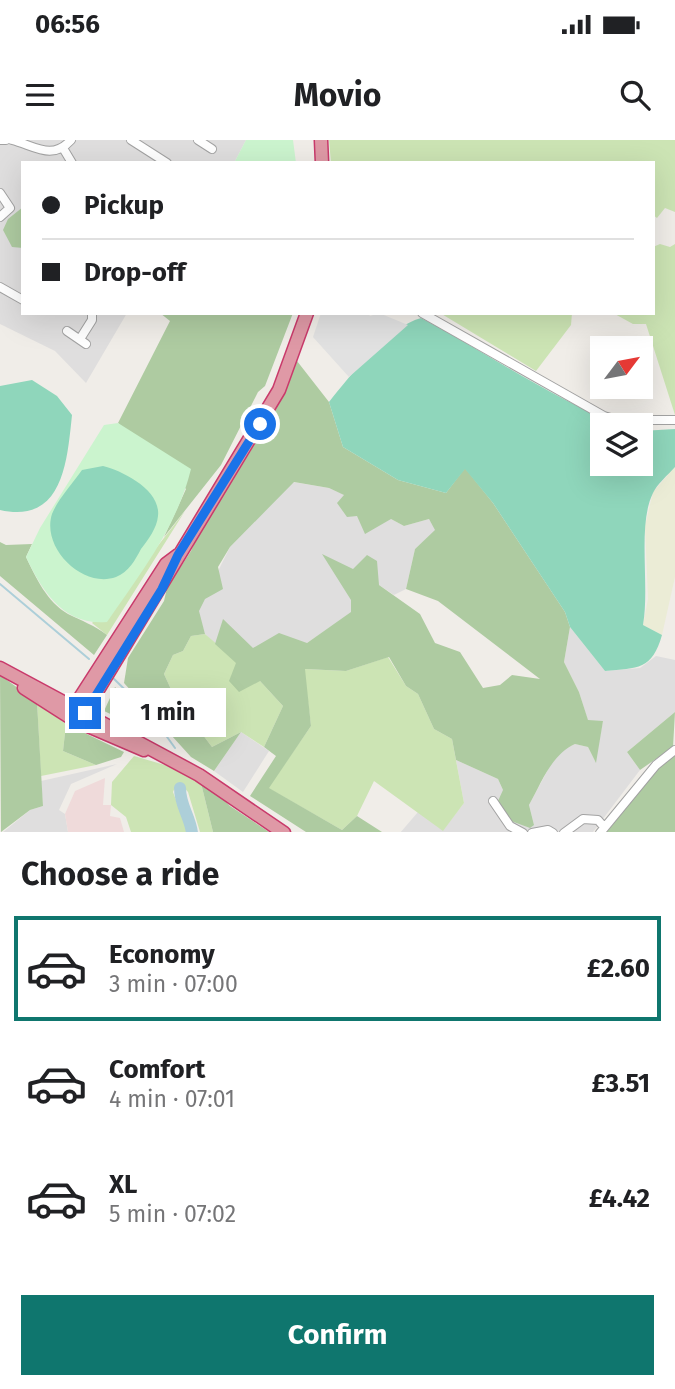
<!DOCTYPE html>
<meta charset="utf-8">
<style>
body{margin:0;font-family:"Fira Sans",sans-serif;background:#f6f6f6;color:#202124;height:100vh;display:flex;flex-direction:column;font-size:26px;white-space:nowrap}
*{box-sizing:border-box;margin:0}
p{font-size:23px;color:#757577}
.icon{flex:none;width:38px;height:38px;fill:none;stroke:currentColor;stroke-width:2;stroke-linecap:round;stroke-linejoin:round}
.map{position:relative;height:692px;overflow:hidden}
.sheet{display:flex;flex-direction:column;background:#fff;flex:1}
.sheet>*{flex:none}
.top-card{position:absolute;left:21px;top:21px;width:634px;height:154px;border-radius:0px;box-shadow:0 7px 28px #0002;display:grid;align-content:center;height:154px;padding:0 21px;background:#fff}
.needle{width:46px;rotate:58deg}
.buttons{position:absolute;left:590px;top:196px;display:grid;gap:14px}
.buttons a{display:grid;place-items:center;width:63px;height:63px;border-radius:0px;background:#fff;box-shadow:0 7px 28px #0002;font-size:35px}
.end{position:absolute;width:32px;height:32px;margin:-16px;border:9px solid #1a73e8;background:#fff;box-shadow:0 0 0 4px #fff}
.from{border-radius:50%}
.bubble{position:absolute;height:49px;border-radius:0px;background:#fff;box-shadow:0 7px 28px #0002;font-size:23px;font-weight:700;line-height:49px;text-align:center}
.top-card b{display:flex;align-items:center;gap:24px;height:66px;font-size:26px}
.top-card b+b{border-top:2px solid #e0e0e0}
.top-card i{width:18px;height:18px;background:#202124}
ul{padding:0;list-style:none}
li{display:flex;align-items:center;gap:21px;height:105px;margin:0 14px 10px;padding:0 7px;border:4px solid transparent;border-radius:0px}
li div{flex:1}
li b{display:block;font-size:26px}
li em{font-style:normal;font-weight:700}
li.selected{border-color:#0f766e}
li>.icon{width:63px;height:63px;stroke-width:1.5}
h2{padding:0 21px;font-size:32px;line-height:84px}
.button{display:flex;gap:14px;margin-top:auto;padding:14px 21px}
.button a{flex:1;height:80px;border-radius:0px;background:#0f766e;color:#fff;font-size:28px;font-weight:700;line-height:80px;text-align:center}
.status{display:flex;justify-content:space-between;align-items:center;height:49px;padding:0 35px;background:#fff;direction:ltr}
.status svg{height:19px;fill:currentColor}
header{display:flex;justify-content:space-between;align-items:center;height:91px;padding:0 21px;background:#fff;font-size:32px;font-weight:700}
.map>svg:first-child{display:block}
.residential{fill:#dfdede}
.commercial{fill:#efdada}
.farmland{fill:#ebecd6}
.grass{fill:#cce4b4}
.forest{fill:#aecba1}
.park{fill:#cbf4ce}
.pitch{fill:#8fd6bb}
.parking{fill:#e1e1e1}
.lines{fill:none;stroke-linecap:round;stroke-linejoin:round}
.stream{stroke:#adcfd9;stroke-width:2}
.river{stroke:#adcfd9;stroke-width:12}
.minor-casing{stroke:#a2a2a2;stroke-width:10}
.highway-casing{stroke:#c93a6b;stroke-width:15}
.minor{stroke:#fff;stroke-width:8}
.highway{stroke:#df99a6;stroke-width:12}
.route{stroke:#1a73e8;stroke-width:9}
</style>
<div class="status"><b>06:56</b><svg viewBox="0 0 49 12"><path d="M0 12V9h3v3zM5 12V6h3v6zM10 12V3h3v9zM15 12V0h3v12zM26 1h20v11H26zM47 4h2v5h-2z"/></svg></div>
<header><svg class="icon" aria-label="menu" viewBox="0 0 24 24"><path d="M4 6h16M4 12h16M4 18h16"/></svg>Movio<svg class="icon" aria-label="search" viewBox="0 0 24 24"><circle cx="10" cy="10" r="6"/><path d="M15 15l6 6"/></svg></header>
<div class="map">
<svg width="675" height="693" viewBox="0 0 675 693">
<rect width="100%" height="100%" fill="#f0ede8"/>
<path class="residential" d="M0 0H246L234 23H23V173H127L86 243 55 211 0 184Z
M293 342 329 348 345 355 356 376 391 379 404 386 429 379 436 390 415 409 406 449 394 455 379 445 352 472 307 503 236 523 205 494 198 471 230 407Z
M570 487 605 531 640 528 656 516 675 520V572L627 612 640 630 593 692 400 693 418 672 443 690 464 663 456 620 498 639 503 650 534 685 529 665 551 624 563 610 575 604 588 607 595 621 603 581H588L579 552 564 522Z
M241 592 269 611 243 652 214 631Z
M117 624 71 644 59 670 65 674 68 692 2 693 30 670 43 666 41 641Z"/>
<path class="commercial" d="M105 638 103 665H111L110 676 120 678 124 692H68L65 674 75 651Z"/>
<path class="farmland" d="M675 327V437L662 495 643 485 648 459 645 386 653 352Z"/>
<path class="grass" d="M329 0H675V72L665 68 657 78 653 75V23H331Z
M660 104 670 107 675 104V275L646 184H633L613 173H653V107Z
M440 173H572L571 185 536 231Z
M185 371 107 495 92 483 125 448Z
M205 494 260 541 283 566 264 607 241 592 212 607 175 558 164 534 173 515 183 511 191 496Z
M388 517 406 546 418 554 434 589 452 599 464 663 443 691 374 641 357 676 342 690 268 648 311 586 304 529 346 531Z
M37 562 66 584 63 611 96 625 41 636Z
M134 616 199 635 213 692H200L188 652 181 644 176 645 173 652 188 692H131L126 677 111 665 112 642Z"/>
<path class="forest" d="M23 67V108L12 107 3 90 8 79Z
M160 173H293L265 246 258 252 221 325 164 397 186 349 118 283 170 181Z
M297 221 329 262 343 307 398 340 446 353 465 328 493 363 565 472 570 487 564 522 579 552 588 580 603 581 596 623 588 607 575 604C551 615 542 642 529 665L534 685 530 688 511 681 498 661 503 650 498 639 456 620 452 599 434 589 418 554 406 546 389 517 346 531 305 529 311 586 269 648 342 690 357 676 382 692H306L250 656 276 616 264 607 283 566 260 541 239 552 229 541 236 523 215 504 223 479 253 508 279 493 307 503 351 472V460L322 414 353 429 367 415 377 421 379 445 420 474 435 503 460 512 483 548 500 545 512 535 540 539 438 461 406 449 415 409 435 390 429 379 404 386 391 379 365 394 357 376 347 377 337 363 344 355 329 348 294 342 230 407 218 427 223 449 205 459 199 471 205 494 191 496 183 511 173 515 164 534 175 558 212 607 241 592 214 631 191 617 124 543 128 518 164 461 167 448 191 411 202 386 250 312Z
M0 402 6 405 32 404 26 417C36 438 47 462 68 474 82 481 94 485 107 495L94 515 0 436Z
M0 535 37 562 43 666 30 670 1 692Z
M115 547 142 571 138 587 104 571Z
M675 572 673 607 640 630 627 612Z
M66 584 124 612 121 617 96 625 63 611Z
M675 610V692L600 693Z
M199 635 230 666 269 692H213Z"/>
<path class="park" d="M246 0H293L296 23H234Z
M118 283 191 329C177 387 140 434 107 482 64 486 42 451 26 417L40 388 104 285Z"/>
<path class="pitch" d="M421 178C488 213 550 258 621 285H602V324H640L641 291 675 289V327C668 335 657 344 653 353 637 385 650 445 643 485L662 495C652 530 638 528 605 531L570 487 565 472 493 363 465 329 446 353 398 340 343 307 329 262C349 237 389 186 421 178Z
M32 240 57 256 72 275C67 322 63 384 0 370V246Z
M103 326C123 331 161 350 158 376 157 388 148 400 141 409 135 420 129 432 116 437 83 449 41 408 52 374 58 359 73 343 82 330Z"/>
<path class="parking" d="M321 173H368L370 176 379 173 408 185 349 237 313 197Z"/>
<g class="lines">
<path class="stream" d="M0 444 89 519
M111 536 152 576 175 608"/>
<path class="river" d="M180 648C180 666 190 676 192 693"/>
<g class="minor-casing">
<path id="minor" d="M0 0H6
M12 0C35 6 52 21 71 0
M131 0 167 23
M198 0 212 9
M63 8 72 23
M0 53 10 68 0 77
M0 147 23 160
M422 173 604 276 617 280H675
M67 191 86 204
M80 199 92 180V173
M493 661 510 686 523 693
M532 693 548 690 553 693
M564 693 583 679 598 680 604 687
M600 693 656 625 675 610"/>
</g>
<g class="highway-casing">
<path id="highway" d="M321 0 322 23
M0 528 199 635 284 693
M24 548 74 580 144 610
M74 573V567L166 424 178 415
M74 580 84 573 279 250 307 173"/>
</g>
<use href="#minor" class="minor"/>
<use href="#highway" class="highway"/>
</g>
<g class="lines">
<path class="route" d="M85 573 162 449 178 415 260 284"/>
</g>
</svg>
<div class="buttons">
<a><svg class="needle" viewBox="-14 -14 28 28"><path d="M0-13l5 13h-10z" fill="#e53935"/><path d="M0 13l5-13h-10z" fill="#757577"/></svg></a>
<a><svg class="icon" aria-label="layers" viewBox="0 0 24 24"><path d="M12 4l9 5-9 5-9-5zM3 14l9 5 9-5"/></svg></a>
</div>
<i class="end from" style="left:260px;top:284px"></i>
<i class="end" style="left:85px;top:573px"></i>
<div class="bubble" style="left:110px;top:548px;width:116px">1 min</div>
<div class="top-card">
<b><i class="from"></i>Pickup</b>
<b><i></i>Drop-off</b>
</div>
</div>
<section class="sheet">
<h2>Choose a ride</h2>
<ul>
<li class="selected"><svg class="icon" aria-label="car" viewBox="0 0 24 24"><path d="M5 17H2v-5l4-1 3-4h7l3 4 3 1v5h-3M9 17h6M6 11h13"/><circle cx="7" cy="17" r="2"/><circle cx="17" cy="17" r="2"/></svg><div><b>Economy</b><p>3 min · 07:00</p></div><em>£2.60</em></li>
<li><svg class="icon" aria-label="car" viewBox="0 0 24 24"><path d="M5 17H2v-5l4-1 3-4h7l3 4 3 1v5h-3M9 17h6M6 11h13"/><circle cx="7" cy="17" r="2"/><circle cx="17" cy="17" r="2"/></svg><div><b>Comfort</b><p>4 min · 07:01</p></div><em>£3.51</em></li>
<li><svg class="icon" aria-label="car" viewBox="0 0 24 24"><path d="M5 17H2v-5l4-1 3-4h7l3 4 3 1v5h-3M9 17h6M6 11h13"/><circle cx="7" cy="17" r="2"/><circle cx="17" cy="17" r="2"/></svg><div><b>XL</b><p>5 min · 07:02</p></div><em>£4.42</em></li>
</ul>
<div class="button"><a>Confirm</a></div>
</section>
